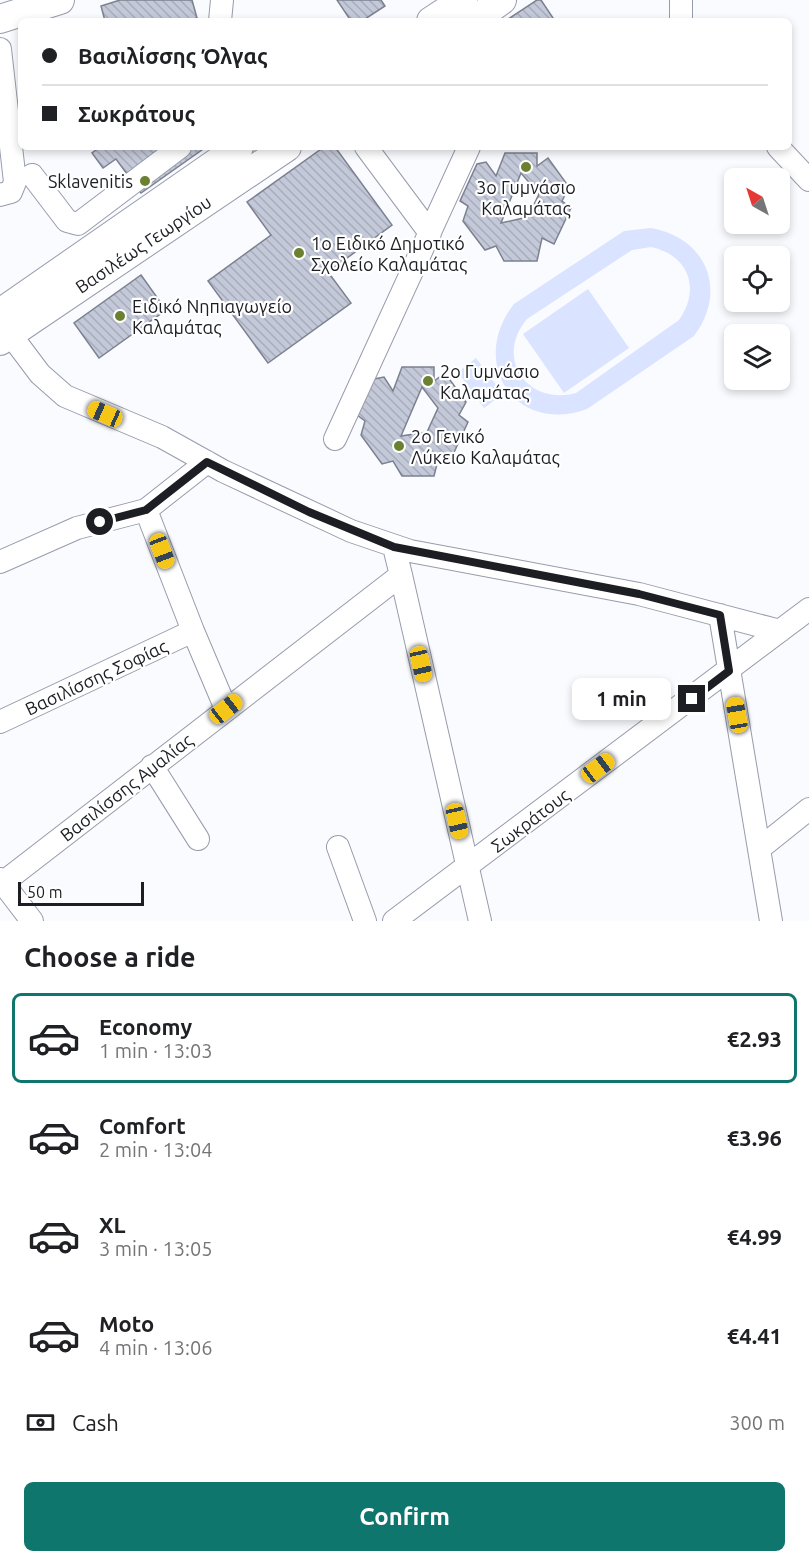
<!DOCTYPE html>
<meta charset="utf-8">
<style>
body{margin:0;font-family:Ubuntu,sans-serif;background:#f6f6f6;color:#202124;height:100vh;display:flex;flex-direction:column;font-size:22px;white-space:nowrap}
*{box-sizing:border-box;margin:0}
p{font-size:20px;color:#757577}
.icon{flex:none;width:33px;height:33px;fill:none;stroke:currentColor;stroke-width:2;stroke-linecap:round;stroke-linejoin:round}
.map{position:relative;height:921px;overflow:hidden}
.drawer{display:flex;flex-direction:column;background:#fff;flex:1}
.drawer>*{flex:none}
.guide{position:absolute;left:18px;top:18px;width:774px;height:132px;border-radius:9px;box-shadow:0 3px 9px #0003;display:grid;align-content:center;height:132px;padding:0 24px;background:#fff}
.needle{width:39px;rotate:321deg}
.buttons{position:absolute;left:724px;top:168px;display:grid;gap:12px}
.buttons a{display:grid;place-items:center;width:66px;height:66px;border-radius:9px;background:#fff;box-shadow:0 3px 9px #0003;font-size:30px}
.scale{position:absolute;left:18px;bottom:15px;width:126px;box-sizing:border-box;padding-left:6px;border:3px solid #1c1e24;border-top:0;font-size:16px;line-height:21px;white-space:nowrap;color:#1c1e24;-webkit-text-stroke:4px #fff;paint-order:stroke}
.end{position:absolute;width:27px;height:27px;margin:-14px;border:8px solid #1c1e24;background:#fff;box-shadow:0 0 0 3px #fff}
.from{border-radius:50%}
.bubble{position:absolute;height:42px;border-radius:9px;background:#fff;box-shadow:0 3px 9px #0003;font-size:20px;font-weight:700;line-height:42px;text-align:center}
.car{position:absolute;width:18px;height:36px;margin:-18px -9px;border-radius:8px;box-shadow:0 0 4px 2px #0007;background:linear-gradient(#f5c518 24%,#345 0 40%,#f5c518 0 76%,#345 0 86%,#f5c518 0)}
.guide b{display:flex;align-items:center;gap:21px;height:57px;font-size:22px}
.guide b+b{border-top:2px solid #e0e0e0}
.guide i{width:15px;height:15px;background:#202124}
ul{padding:0;list-style:none}
li{display:flex;align-items:center;gap:18px;height:90px;margin:0 12px 9px;padding:0 12px;border:3px solid transparent;border-radius:9px}
li div{flex:1}
li b{display:block;font-size:22px}
li em{font-style:normal;font-weight:700}
li.selected{border-color:#0f766e}
li>.icon{width:54px;height:54px;stroke-width:1.5}
h2{padding:0 24px;font-size:27px;line-height:72px}
.pay{display:flex;align-items:center;gap:15px;height:66px;padding:0 24px;font-size:22px}
.pay p{margin-inline-start:auto}
.button{display:flex;gap:12px;margin-top:auto;padding:12px 24px}
.button a{flex:1;height:69px;border-radius:9px;background:#0f766e;color:#fff;font-size:24px;font-weight:700;line-height:69px;text-align:center}
.map>svg:first-child{display:block}
.grass{fill:#dae3ff;fill-rule:evenodd}
.building{fill:url(#building-back-hatch);stroke:#7c8190;stroke-width:1.5;fill-rule:evenodd}
.lines{fill:none;stroke-linecap:round;stroke-linejoin:round}
.minor-casing{stroke:#979cac;stroke-width:24}
.major-casing{stroke:#979cac;stroke-width:30}
.minor{stroke:#fff;stroke-width:22}
.major{stroke:#fff;stroke-width:28}
.route{stroke:#1c1e24;stroke-width:8}
.poi-dot{fill:#6b8031;stroke:#fff;stroke-width:2}
.labels{text-anchor:middle;dominant-baseline:central;stroke-width:4.5;stroke-linejoin:round;paint-order:stroke}
.poi-label{font-size:18px;fill:#1c1e24;stroke:#fff;text-anchor:start}
.street-label{font-size:18px;fill:#1c1e24;stroke:#fff}
</style>
<div class="map">
<svg width="809" height="921" viewBox="0 0 809 921">
<defs>
<pattern id="building-back-hatch" width="6" height="6" patternUnits="userSpaceOnUse" patternTransform="scale(1.5)"><rect width="6" height="6" fill="#c4c9d9"/><path d="M-1 5l2 2M0 0l6 6M5-1l2 2" fill="none" stroke="#a8acba"/></pattern>
</defs>
<rect width="100%" height="100%" fill="#fafbff"/>
<path class="grass" d="M651 228C707 238 728 291 694 336L587 409C515 435 468 363 514 304L624 231ZM651 247C689 255 701 289 679 320L576 393C527 406 494 358 527 319L632 250Z
M588 289 629 348 564 393 523 334Z
M476 358 503 394 484 408 458 372Z"/>
<path class="building" d="M120 0H192L197 18 186 21H105L101 6Z
M337 0H381L385 6 362 21H351Z
M537 0H541L555 21H505Z
M100 147H206L141 193 116 159 103 168 92 153Z
M324 147H335L392 225 328 272 351 303 268 363 208 281 271 235 247 202Z
M505 153H537V166L548 158 569 187 562 201 571 208 554 244 542 238 537 261H504L496 246 485 250 463 221 468 206 460 201 477 164 486 162 496 176ZM521 173 539 194 528 217 501 223Z
M141 275 166 310 99 358 74 323Z
M402 367H434V381L445 373 466 402 459 415 468 422 451 459 440 452 434 476H402L393 461 382 464 361 435 365 421 357 415 374 379 384 377 393 391ZM422 387 438 408 427 432 401 436Z"/>
<g class="lines">
<g class="minor-casing">
<path id="minor" d="M220 21 222 0
M681 21V0
M0 49 15 182 11 192 0 195
M366 147 430 233
M778 147 809 180
M32 175 67 221 78 224 180 147
M1 322 40 374 65 396 162 437 223 471 351 531 410 551 639 594 780 631
M335 439 469 147
M146 510 193 631 226 709
M0 562 77 528 146 510 207 462
M401 575 480 921
M720 615 771 921
M0 722 193 631
M152 766 198 839
M338 847 365 921
M759 849 809 809
M0 879 32 921
M0 885 401 575 394 547
M394 921 809 609"/>
</g>
<g class="major-casing">
<path id="major" d="M0 19 60 0
M431 21 463 0
M473 21 502 0
M0 313 239 147
M0 341 287 147"/>
</g>
<use href="#minor" class="minor"/>
<use href="#major" class="major"/>
</g>
<g class="lines">
<path class="route" d="M100 522 146 510 207 462 309 512 394 547 639 594 720 615 729 671 692 699"/>
</g>
<g class="poi-dot">
<circle cx="526" cy="167" r="6"/>
<circle cx="145" cy="181" r="6"/>
<circle cx="299" cy="253" r="6"/>
<circle cx="120" cy="316" r="6"/>
<circle cx="428" cy="381" r="6"/>
<circle cx="399" cy="446" r="6"/>
</g>
<g class="labels">
<g class="poi-label">
<text x="133" y="181" text-anchor="end">Sklavenitis</text>
<text x="526" y="187" text-anchor="middle">3ο Γυμνάσιο<tspan x="526" dy="21">Καλαμάτας</tspan></text>
<text x="311" y="243">1ο Ειδικό Δημοτικό<tspan x="311" dy="21">Σχολείο Καλαμάτας</tspan></text>
<text x="132" y="306">Ειδικό Νηπιαγωγείο<tspan x="132" dy="21">Καλαμάτας</tspan></text>
<text x="440" y="371">2ο Γυμνάσιο<tspan x="440" dy="21">Καλαμάτας</tspan></text>
<text x="411" y="436">2ο Γενικό<tspan x="411" dy="21">Λύκειο Καλαμάτας</tspan></text>
</g>
<g class="street-label">
<text transform="translate(143 244) rotate(-34)">Βασιλέως Γεωργίου</text>
<text transform="translate(96 677) rotate(-25)">Βασιλίσσης Σοφίας</text>
<text transform="translate(126 787) rotate(-38)">Βασιλίσσης Αμαλίας</text>
<text transform="translate(530 820) rotate(-37)">Σωκράτους</text>
</g>
</g>
</svg>
<div class="buttons">
<a><svg class="needle" viewBox="-14 -14 28 28"><path d="M0-13l5 13h-10z" fill="#e53935"/><path d="M0 13l5-13h-10z" fill="#757577"/></svg></a>
<a><svg class="icon" aria-label="locate" viewBox="0 0 24 24"><circle cx="12" cy="12" r="6"/><path d="M12 2v4M12 18v4M2 12h4M18 12h4"/></svg></a>
<a><svg class="icon" aria-label="layers" viewBox="0 0 24 24"><path d="M12 4l9 5-9 5-9-5zM3 14l9 5 9-5"/></svg></a>
</div>
<div class="scale">50 m</div>
<i class="end from" style="left:100px;top:522px"></i>
<i class="end" style="left:692px;top:699px"></i>
<div class="bubble" style="left:572px;top:678px;width:99px">1 min</div>
<i class="car" style="left:105px;top:414px;rotate:294deg"></i>
<i class="car" style="left:162px;top:551px;rotate:159deg"></i>
<i class="car" style="left:421px;top:664px;rotate:167deg"></i>
<i class="car" style="left:226px;top:709px;rotate:52deg"></i>
<i class="car" style="left:737px;top:715px;rotate:350deg"></i>
<i class="car" style="left:598px;top:768px;rotate:53deg"></i>
<i class="car" style="left:457px;top:821px;rotate:167deg"></i>
<div class="guide">
<b><i class="from"></i>Βασιλίσσης Όλγας</b>
<b><i></i>Σωκράτους</b>
</div>
</div>
<section class="drawer">
<h2>Choose a ride</h2>
<ul>
<li class="selected"><svg class="icon" aria-label="car" viewBox="0 0 24 24"><path d="M5 17H2v-5l4-1 3-4h7l3 4 3 1v5h-3M9 17h6M6 11h13"/><circle cx="7" cy="17" r="2"/><circle cx="17" cy="17" r="2"/></svg><div><b>Economy</b><p>1 min · 13:03</p></div><em>€2.93</em></li>
<li><svg class="icon" aria-label="car" viewBox="0 0 24 24"><path d="M5 17H2v-5l4-1 3-4h7l3 4 3 1v5h-3M9 17h6M6 11h13"/><circle cx="7" cy="17" r="2"/><circle cx="17" cy="17" r="2"/></svg><div><b>Comfort</b><p>2 min · 13:04</p></div><em>€3.96</em></li>
<li><svg class="icon" aria-label="car" viewBox="0 0 24 24"><path d="M5 17H2v-5l4-1 3-4h7l3 4 3 1v5h-3M9 17h6M6 11h13"/><circle cx="7" cy="17" r="2"/><circle cx="17" cy="17" r="2"/></svg><div><b>XL</b><p>3 min · 13:05</p></div><em>€4.99</em></li>
<li><svg class="icon" aria-label="car" viewBox="0 0 24 24"><path d="M5 17H2v-5l4-1 3-4h7l3 4 3 1v5h-3M9 17h6M6 11h13"/><circle cx="7" cy="17" r="2"/><circle cx="17" cy="17" r="2"/></svg><div><b>Moto</b><p>4 min · 13:06</p></div><em>€4.41</em></li>
</ul>
<div class="pay"><svg class="icon" aria-label="cash" viewBox="0 0 24 24"><path d="M3 7h18v10H3z"/><circle cx="12" cy="12" r="2"/></svg>Cash<p>300 m</p></div>
<div class="button"><a>Confirm</a></div>
</section>
